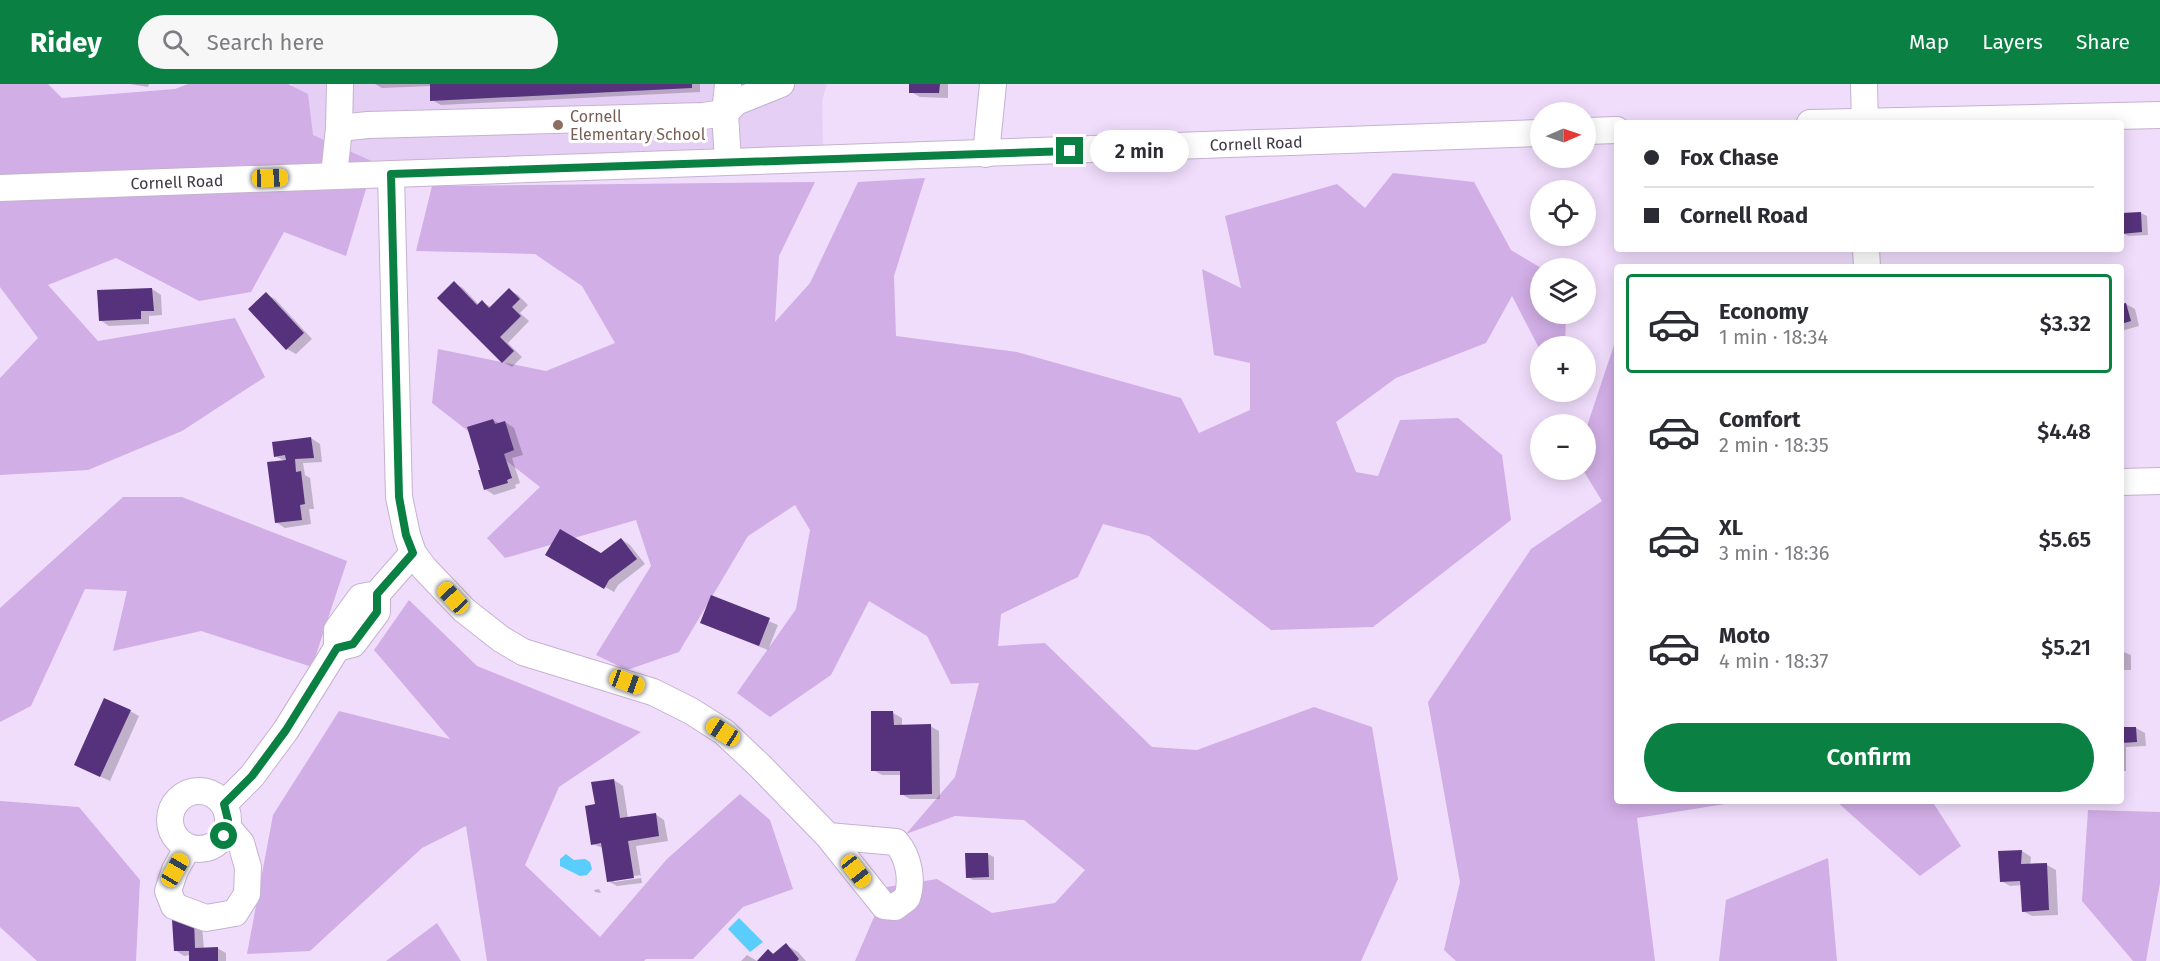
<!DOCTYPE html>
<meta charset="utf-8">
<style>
body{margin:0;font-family:"Fira Sans",sans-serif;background:#f7f7f7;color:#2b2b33;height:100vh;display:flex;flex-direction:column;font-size:22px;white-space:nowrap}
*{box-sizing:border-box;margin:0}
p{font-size:20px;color:#7c7c81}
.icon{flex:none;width:33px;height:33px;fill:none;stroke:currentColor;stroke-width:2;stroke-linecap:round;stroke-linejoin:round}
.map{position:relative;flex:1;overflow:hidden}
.panel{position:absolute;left:1614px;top:180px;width:510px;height:540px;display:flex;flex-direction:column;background:#fff;border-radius:6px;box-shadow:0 3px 15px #0003}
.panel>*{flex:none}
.top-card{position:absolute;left:1614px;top:36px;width:510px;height:132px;border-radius:6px;box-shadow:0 3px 15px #0003;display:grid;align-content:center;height:132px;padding:0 30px;background:#fff}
.needle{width:39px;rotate:88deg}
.fabs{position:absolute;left:1530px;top:18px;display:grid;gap:12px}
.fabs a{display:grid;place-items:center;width:66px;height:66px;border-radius:50%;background:#fff;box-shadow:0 3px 15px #0003;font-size:30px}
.end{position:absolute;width:27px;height:27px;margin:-14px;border:8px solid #0b8043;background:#fff;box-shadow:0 0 0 3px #fff}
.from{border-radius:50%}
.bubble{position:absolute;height:42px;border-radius:21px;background:#fff;box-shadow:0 3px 15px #0003;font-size:20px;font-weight:600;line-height:42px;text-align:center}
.car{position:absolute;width:18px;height:36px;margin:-18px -9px;border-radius:8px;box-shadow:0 0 4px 2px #0007;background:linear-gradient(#f5c518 24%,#345 0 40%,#f5c518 0 76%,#345 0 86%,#f5c518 0)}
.top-card b{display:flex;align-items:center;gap:21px;height:57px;font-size:22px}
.top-card b+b{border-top:2px solid #e1e1e2}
.top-card i{width:15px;height:15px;background:#2b2b33}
ul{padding:10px 0 0;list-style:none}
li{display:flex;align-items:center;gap:18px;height:99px;margin:0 12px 9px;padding:0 18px;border:3px solid transparent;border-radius:6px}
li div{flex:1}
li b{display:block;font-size:22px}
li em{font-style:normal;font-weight:600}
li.on{border-color:#0b8043}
li>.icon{width:54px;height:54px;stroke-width:1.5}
.action{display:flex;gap:12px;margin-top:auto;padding:12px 30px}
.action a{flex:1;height:69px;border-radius:36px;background:#0b8043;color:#fff;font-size:24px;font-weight:600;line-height:69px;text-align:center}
header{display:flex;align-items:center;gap:36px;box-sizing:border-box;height:84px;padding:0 30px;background:#0b8043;color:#fff}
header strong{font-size:28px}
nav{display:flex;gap:33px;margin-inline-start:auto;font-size:21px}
.search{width:420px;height:54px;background:#f7f7f7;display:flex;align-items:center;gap:15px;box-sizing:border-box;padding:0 21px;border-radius:33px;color:#7c7c81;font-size:22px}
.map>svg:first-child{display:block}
.built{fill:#e6cff4}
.green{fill:#d1aee6}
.water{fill:#59cdfb}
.shadow{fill:#0003;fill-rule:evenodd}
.building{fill:#56327c}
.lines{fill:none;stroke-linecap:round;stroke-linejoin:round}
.minor-casing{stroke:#c5b2d0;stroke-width:28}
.minor{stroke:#fff;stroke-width:26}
.route{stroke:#0b8043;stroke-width:8}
.education-dot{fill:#8d6e63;stroke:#fff;stroke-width:2}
.labels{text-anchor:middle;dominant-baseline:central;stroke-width:6;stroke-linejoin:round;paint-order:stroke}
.education-label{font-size:16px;fill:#785e54;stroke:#fff;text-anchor:start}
.street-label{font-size:16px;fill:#403845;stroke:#fff}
</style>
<header>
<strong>Ridey</strong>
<div class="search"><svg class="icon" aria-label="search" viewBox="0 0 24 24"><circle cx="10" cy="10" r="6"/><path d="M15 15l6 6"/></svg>Search here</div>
<nav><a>Map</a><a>Layers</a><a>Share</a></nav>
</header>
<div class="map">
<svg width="2160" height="877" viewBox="0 0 2160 877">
<rect width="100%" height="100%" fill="#f0ddfc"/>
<path class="built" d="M292 0H827L822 17 823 64 295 84Z"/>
<path class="green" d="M0 0H48L62 14 175 5 188 0H288L308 10 313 51 374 78 346 172 284 148 251 208 199 217 116 174 48 201 98 257 235 234 265 293 182 347 88 386 0 391V294L38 254 0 203Z
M1393 89 1474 98 1511 166 1541 184 1540 230H1566L1565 262H1540L1539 264 1512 212 1486 259 1396 294 1336 338 1356 388 1378 392 1400 336 1458 334 1502 371 1511 436 1373 543 1271 546 1149 452 1103 440 1078 493 1001 530 998 562 1045 559 1152 663 1197 666 1314 623 1372 643 1398 795 1361 877H855L887 803 937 795 992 829 1055 819 1085 786 1024 736 955 732 906 750 955 693 979 599 951 600 927 552 869 517 831 591 770 633 737 609 796 525 810 446 795 421 748 452 679 568 627 586 596 571 651 482 636 436 505 474 487 454 540 403 432 319 438 265 546 287 615 259 582 202 535 170 416 167 432 102 815 98 779 172 775 238 810 199 858 98 925 94 894 192 896 252 1017 268 1181 314 1199 349 1250 326V279L1214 271 1202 185 1241 204 1225 132 1337 100 1365 124Z
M1617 252V717H1744L1637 734 1655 877H1456L1444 866 1460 798 1428 618 1531 465 1602 417 1583 386H1586V345Z
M123 413H182L347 477 312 583 201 547 113 567 127 507 85 505 31 622 0 638V524Z
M409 516 477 582 641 648 559 703 525 781 600 853 667 775 740 710 770 736 793 805 743 823 693 875H646L644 877H487L466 742 422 764 310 867 247 870 273 731 339 627 450 655 374 566Z
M0 717 79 723 140 796 136 877H37L0 843Z
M1836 717H1932L1961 762 1920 792Z
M2088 726 2160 728V799L2146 877H2133L2082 817Z
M1828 774 1837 877H1719L1726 816Z
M437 839 461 877H386Z"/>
<path class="water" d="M566 770 574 776 585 775 590 778 592 785 587 791 580 792 560 782V775Z
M739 834 763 858 750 868 728 845Z"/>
<path class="shadow" d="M130 0H149L148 3Z
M375 0H700V8L441 21 432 16 431 2 382 4Z
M911 0H948V14L920 13 911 8Z
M2141 129 2147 132 2148 151 2128 152 2123 149Z
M454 199 463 204 479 221 482 218 491 223 509 206 518 211 528 221 520 229 529 237 508 259 522 273 512 283 503 278 439 214Z
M152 205 161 211 162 231 149 232V240L109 242 100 236Z
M266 210 275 215 312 255 296 270 287 265Z
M2126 220 2135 225 2139 242 2121 247V222Z
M493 336 500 340 505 338 514 344 523 371 512 374 520 399 515 401 516 404 494 411 485 405 482 387Z
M311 354 320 360 322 378 303 379 305 391 310 394 314 425H309L311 440 285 444 276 438 285 377 275 372Z
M621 455 630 461 645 480 618 501 614 508 547 470H601Z
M712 513 778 541 768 566 711 543Z
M2121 567 2131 571V586H2121Z
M130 627 139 632 110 697 84 685Z
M893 629 902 634V642H930L939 647 940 715H910L901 710V691H882L873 686Z
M2136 644 2145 649 2146 662 2126 663V687H2121V645Z
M614 696 623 702 628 735 655 730 664 736 668 757 636 762 642 799 617 802 608 797 603 764 592 760 596 721ZM641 791V794L614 798V795Z
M2022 767 2031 773 2030 782 2047 781 2056 786 2058 831 2032 832 2023 827 2022 801 2010 802 2001 797Z
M988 770 994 773V796H973L967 793Z
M599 805 601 809 595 808 594 806Z
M173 838 202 842 204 865 217 864 226 869V877H191V871L184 872 175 866Z
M786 861 798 868 806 877H759L768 867 775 870Z
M747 871 757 877H741Z"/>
<path class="building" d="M430 0H692V4L430 17Z
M909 0H940L939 9H909Z
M2141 128 2142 148 2121 150V129Z
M454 197 477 221 482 216 489 224 509 204 520 215 512 223 521 232 500 253 514 267 502 279 437 214Z
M152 204 154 227H141V235L99 237 97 206Z
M266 208 304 249 286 266 248 225Z
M2126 219 2131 237 2121 240V220Z
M493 335 495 340 505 337 514 366 504 370 512 394 507 396 508 399 484 406 478 386H480L467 343Z
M311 353 314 374 295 375 296 388 301 387 305 420 300 421 302 436 275 439 267 378 286 376 285 371 274 373 272 358Z
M560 445 601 469 621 454 637 475 609 496 604 505 545 471Z
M711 511 770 534 759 562 700 539Z
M104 614 131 626 100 693 74 681Z
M871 627H893L894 641 931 640 932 710 900 711V687H871Z
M2121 643H2136L2137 658 2121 659Z
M614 695 620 734 656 729 659 752 628 757 634 794 607 798 601 759 591 761 585 722 595 720 591 698Z
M2022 766 2021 780 2047 779 2049 826 2022 828 2020 797 2000 798 1998 767Z
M965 769H988L989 793 966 794Z
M194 835 195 864 218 863V877H189V867H174L172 836Z
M786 859 799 875 797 877H757L768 865 773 870Z"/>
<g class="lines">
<g class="minor-casing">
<g id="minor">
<path d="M728 0 725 29 728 77"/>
<path d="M1864 0 1865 39"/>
<path d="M1810 39 2160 31"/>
<path d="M339 44 368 41 703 32 725 29 736 18 781 0"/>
<path d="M1586 47 1617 46"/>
<path d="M986 70 993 0"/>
<path d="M391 90 399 413 407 451 413 469 424 484 464 526 501 555 523 568 653 608 691 627 724 648 760 682 828 752 884 822 895 823 907 814C913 796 909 773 896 758L828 752"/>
<path d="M334 91 339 44 340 0"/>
<path id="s1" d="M0 104 1540 49"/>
<path d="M1866 165 1867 183"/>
<path d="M2121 398 2160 397"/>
<path d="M337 564 353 560 377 528V510"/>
<circle cx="199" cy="736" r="29"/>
<path d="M224 720 252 692 286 646 337 564V546L361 513 377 510 413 469"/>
<path d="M188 763 175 786 168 807 174 822 206 834 235 829 247 810 248 783 241 759 228 744"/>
</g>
</g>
<use href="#minor" class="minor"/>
</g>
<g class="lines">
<path class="route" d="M224 752 228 736 224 720 252 692 286 646 337 564 353 560 377 528V510L413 469 406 451 399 413 391 90 1070 67"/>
</g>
<circle class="education-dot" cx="558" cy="41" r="6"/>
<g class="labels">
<g class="education-label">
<text x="570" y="32">Cornell<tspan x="570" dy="18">Elementary School</tspan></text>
</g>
<g class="street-label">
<text stroke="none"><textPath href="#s1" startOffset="1257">Cornell Road</textPath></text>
<text stroke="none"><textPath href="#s1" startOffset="177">Cornell Road</textPath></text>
</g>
</g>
</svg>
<div class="fabs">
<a><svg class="needle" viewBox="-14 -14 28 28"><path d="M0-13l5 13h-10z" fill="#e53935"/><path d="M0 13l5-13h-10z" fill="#7c7c81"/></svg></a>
<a><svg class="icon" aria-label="locate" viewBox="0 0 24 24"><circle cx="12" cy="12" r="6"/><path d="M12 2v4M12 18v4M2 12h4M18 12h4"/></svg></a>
<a><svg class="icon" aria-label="layers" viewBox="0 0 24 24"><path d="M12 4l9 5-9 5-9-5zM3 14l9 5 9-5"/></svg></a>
<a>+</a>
<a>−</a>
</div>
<i class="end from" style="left:224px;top:752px"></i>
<i class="end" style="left:1070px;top:67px"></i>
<div class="bubble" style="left:1090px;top:46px;width:99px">2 min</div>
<i class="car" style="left:270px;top:94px;rotate:88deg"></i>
<i class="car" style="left:453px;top:514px;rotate:317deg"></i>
<i class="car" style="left:627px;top:598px;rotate:110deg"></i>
<i class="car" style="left:723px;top:648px;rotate:303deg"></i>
<i class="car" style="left:175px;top:786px;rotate:30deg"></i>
<i class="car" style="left:856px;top:787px;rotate:142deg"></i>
<div class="top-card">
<b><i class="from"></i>Fox Chase</b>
<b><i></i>Cornell Road</b>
</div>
<section class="panel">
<ul>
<li class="on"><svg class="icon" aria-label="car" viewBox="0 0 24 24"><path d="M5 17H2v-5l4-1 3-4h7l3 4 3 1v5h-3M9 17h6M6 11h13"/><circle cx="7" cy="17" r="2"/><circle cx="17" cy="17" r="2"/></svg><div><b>Economy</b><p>1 min · 18:34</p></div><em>$3.32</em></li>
<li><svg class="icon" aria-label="car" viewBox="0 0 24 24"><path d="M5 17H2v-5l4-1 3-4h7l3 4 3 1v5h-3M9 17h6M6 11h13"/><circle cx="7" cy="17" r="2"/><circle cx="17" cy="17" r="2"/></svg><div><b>Comfort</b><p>2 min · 18:35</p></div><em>$4.48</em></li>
<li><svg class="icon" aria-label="car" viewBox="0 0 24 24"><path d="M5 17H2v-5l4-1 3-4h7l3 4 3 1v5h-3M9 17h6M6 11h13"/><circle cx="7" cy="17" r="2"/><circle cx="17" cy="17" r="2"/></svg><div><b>XL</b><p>3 min · 18:36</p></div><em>$5.65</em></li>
<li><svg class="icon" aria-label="car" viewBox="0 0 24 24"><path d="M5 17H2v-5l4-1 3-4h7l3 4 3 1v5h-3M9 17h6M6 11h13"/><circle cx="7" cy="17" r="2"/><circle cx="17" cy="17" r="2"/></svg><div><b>Moto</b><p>4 min · 18:37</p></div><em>$5.21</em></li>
</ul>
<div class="action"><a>Confirm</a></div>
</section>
</div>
